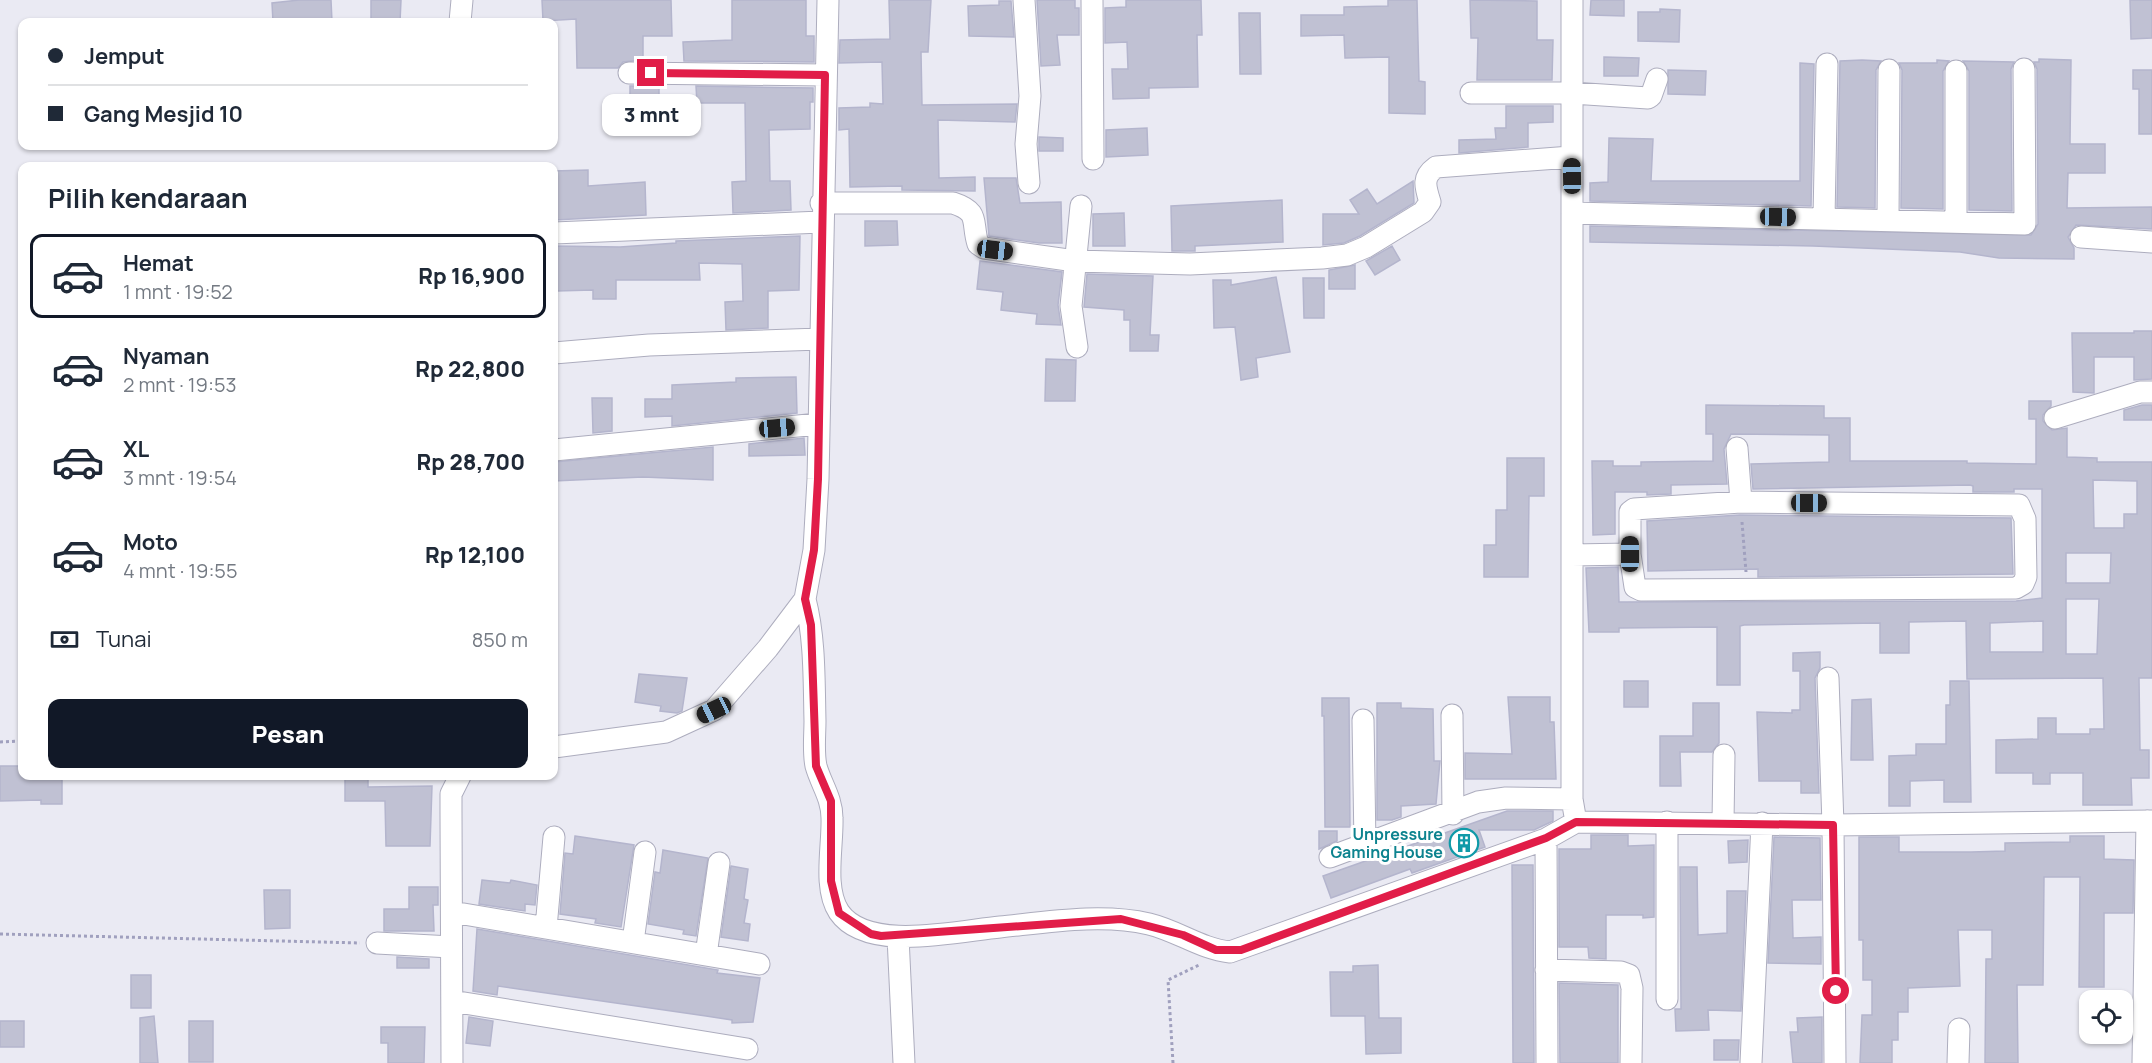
<!DOCTYPE html>
<html lang="id">
<meta charset="utf-8">
<style>
body{margin:0;font-family:Manrope,sans-serif;background:#f6f6f7;color:#1f2937;height:100vh;display:flex;flex-direction:column;font-size:22px;white-space:nowrap}
*{box-sizing:border-box;margin:0}
p{font-size:20px;color:#747a83}
.icon{flex:none;width:33px;height:33px;fill:none;stroke:currentColor;stroke-width:2;stroke-linecap:round;stroke-linejoin:round}
.map{position:relative;flex:1;overflow:hidden}
.sheet{position:absolute;left:18px;top:162px;width:540px;height:618px;display:flex;flex-direction:column;background:#fff;border-radius:12px;box-shadow:0 2px 4px #0004}
.sheet>*{flex:none}
.top-card{position:absolute;left:18px;top:18px;width:540px;height:132px;border-radius:12px;box-shadow:0 2px 4px #0004;display:grid;align-content:center;height:132px;padding:0 30px;background:#fff}
.fabs{position:absolute;left:2079px;top:990px;display:grid;gap:12px}
.fabs a{display:grid;place-items:center;width:54px;height:54px;border-radius:12px;background:#fff;box-shadow:0 2px 4px #0004;font-size:30px}
.end{position:absolute;width:27px;height:27px;margin:-14px;border:8px solid #e11d48;background:#fff;box-shadow:0 0 0 3px #fff}
.from{border-radius:50%}
.bubble{position:absolute;height:42px;border-radius:12px;background:#fff;box-shadow:0 2px 4px #0004;font-size:20px;font-weight:800;line-height:42px;text-align:center}
.car{position:absolute;width:18px;height:36px;margin:-18px -9px;border-radius:8px;box-shadow:0 0 4px 2px #0007;background:linear-gradient(#222 24%,#8ab4d8 0 40%,#222 0 76%,#8ab4d8 0 86%,#222 0)}
.top-card b{display:flex;align-items:center;gap:21px;height:57px;font-size:22px}
.top-card b+b{border-top:2px solid #e0e1e3}
.top-card i{width:15px;height:15px;background:#1f2937}
ul{padding:0;list-style:none}
li{display:flex;align-items:center;gap:18px;height:84px;margin:0 12px 9px;padding:0 18px;border:3px solid transparent;border-radius:12px}
li div{flex:1}
li b{display:block;font-size:22px}
li em{font-style:normal;font-weight:800}
li.selected{border-color:#111827}
li>.icon{width:54px;height:54px;stroke-width:1.5}
h2{padding:0 30px;font-size:27px;line-height:72px}
.pay{display:flex;align-items:center;gap:15px;height:66px;padding:0 30px;font-size:22px}
.pay p{margin-inline-start:auto}
.action{display:flex;gap:12px;margin-top:auto;padding:12px 30px}
.action a{flex:1;height:69px;border-radius:12px;background:#111827;color:#fff;font-size:24px;font-weight:800;line-height:69px;text-align:center}
.map>svg:first-child{display:block}
.building{fill:#c0c1d3;stroke:#b4b5cd;stroke-width:1.5;fill-rule:evenodd}
.lines{fill:none;stroke-linecap:round;stroke-linejoin:round}
.minor-casing{stroke:#adadbe;stroke-width:23}
.path{stroke:#a0a0be;stroke-width:3;stroke-dasharray:3 3;stroke-linecap:butt}
.minor{stroke:#fff;stroke-width:21}
.route{stroke:#e11d48;stroke-width:8}
.labels{text-anchor:middle;dominant-baseline:central;stroke-width:6;stroke-linejoin:round;paint-order:stroke}
.culture-label{font-size:16px;font-weight:bold;fill:#0d838f;stroke:#fff;text-anchor:end}
</style>
<div class="map">
<svg width="2152" height="1063" viewBox="0 0 2152 1063">
<rect width="100%" height="100%" fill="#eaeaf3"/>
<path class="building" d="M299 0H331L332 22H273L272 3Z
M371 0H401L400 22H371Z
M542 0H671L672 36H643V60L623 62 618 68H577L576 19 543 21Z
M732 0H806V36H814V62L684 61 683 42 732 40Z
M889 0H931L928 52H921L922 105 1017 104 1015 122 938 120 939 178 975 177V191L902 190V186L850 187 849 129 839 130V108L870 107V103L883 104 882 62 839 63 840 40 890 39Z
M1037 0H1075V8H1079V35H1057L1060 65 1041 66Z
M1126 0H1201L1202 35H1197L1198 87 1149 88V98L1113 99 1112 69H1128L1127 42 1105 43V8L1126 7Z
M1388 0H1417L1419 81 1425 82V114L1389 113V57L1345 58 1344 35 1301 36V15H1344V7L1388 6Z
M1470 0 1537 1V40H1553L1552 80H1477L1478 38H1471Z
M1591 0H1624V16L1590 15Z
M2130 0H2152V38L2131 39Z
M999 1H1011L1014 37 969 36 968 6 999 5Z
M1660 9 1680 10 1679 42 1638 41V12H1660Z
M1239 13H1260L1261 74H1240Z
M1604 57 1639 58 1638 76H1604Z
M2039 59 2071 60 2070 144H2105V173H2068L2067 208 2152 207V229L2076 225 2068 237 2074 248V259L1999 258 1960 252 1813 246 1590 242V226L2031 235 2038 224 2037 69 2034 62H2039Z
M1862 60 1881 61 1876 70 1875 208 1837 207 1840 61Z
M1937 60 1949 61 1943 71V209L1901 208 1902 70 1899 63H1937Z
M1963 61 2014 62 2011 69 2012 211 1969 210V71Z
M1800 63 1814 64 1811 206 1590 201V183L1608 182 1609 138 1653 139 1651 181H1800Z
M1668 70 1706 71 1705 95 1668 94Z
M2133 70H2152V134H2139V89H2133Z
M630 86H659V96L630 97Z
M696 86 813 88V102H810V129L769 130 770 181H790L791 210 733 213 732 182 746 181 745 103H697Z
M1506 106H1553V122L1528 123V147L1459 153V140L1496 139 1495 128H1506Z
M1147 128 1148 155 1106 157V130Z
M1039 137 1063 138V151H1039Z
M588 170V186L645 182 646 215 555 220 554 171Z
M984 178H1016L1020 203 1061 202 1062 243H1039L989 236Z
M1413 181 1414 203 1360 236 1344 243 1323 245V214H1359L1350 200 1367 189 1377 204Z
M1282 200 1283 242 1195 246V251H1172L1171 206Z
M1124 213 1125 246H1093V214Z
M865 221H897L898 245 865 246Z
M800 236 799 290 768 291V328L726 330 725 302 743 301 742 264 699 263 700 280H616V299H593V290L557 291 556 246 620 247 676 243V241Z
M1392 246 1400 260 1375 275 1366 261Z
M980 261 1062 272 1058 305 1061 325 1036 324 1037 314 1001 310 1003 292 977 289Z
M1355 265V289H1329V270Z
M1087 274 1153 276 1150 335H1159L1158 351H1130V320H1124V310L1084 307Z
M1276 277 1290 352 1256 358 1258 377 1241 380 1235 327 1214 328 1213 280H1231V285Z
M1303 278H1324V318H1304Z
M2134 331H2152V379L2134 380V357H2094V393L2073 392 2072 333H2134Z
M1046 359 1076 360 1075 401H1045Z
M796 377 797 413 672 426V416L645 417V399H672V385L736 382V378Z
M592 398H612V431L593 433Z
M2029 401H2051V406L2043 415V421L2052 430 2067 428V457L2097 458V462H2152V678H2139L2140 750H2149V778H2131L2132 805H2083V773H2050V784H2033V773H1996V740L2038 739V718H2056V734H2090V729H2104L2103 678 1967 679 1966 621 1909 622V653H1880V623L1744 625 1740 626V685H1717V627L1619 628V632H1589L1586 568 1618 567 1619 602 2016 601 2042 598V489H2014V492H1973V486L1970 485 1753 489 1751 464 1829 462V435L1731 434 1724 449 1727 484 1671 485V494L1647 495V492H1615V534L1593 535 1592 461H1613V466H1641V462L1713 461V434H1706V405L1824 406V418H1850V461H1967V463L2036 464V419H2029ZM2093 480 2137 481V514H2124V528H2094ZM2066 553H2111L2110 583H2066ZM2066 599H2099L2097 654H2066ZM2043 621V652H1990V623Z
M2142 405H2152V420H2124V410Z
M804 438 805 455 749 456V444Z
M713 447V480L643 477 554 481V462Z
M1507 458H1544V496H1529L1528 577H1484V545H1496V510H1507Z
M1740 515 2011 518 2013 574 1758 577V569L1648 571 1647 521Z
M1820 652V668L1815 678 1819 793H1801V781H1759L1757 712 1792 713V710H1800V671H1793V653Z
M639 674 687 678 682 711 677 713 660 711 661 706 635 702Z
M1624 681H1648V707H1624Z
M1950 681H1969L1971 802H1944V780L1910 781V806H1889V756L1916 755V744H1946V705H1950Z
M1508 697H1550V722H1554L1556 779H1465V753L1512 754Z
M1322 698H1349L1350 827H1325L1324 716H1322Z
M1871 699 1873 760H1851L1852 700Z
M1377 703H1401V708L1433 709 1434 761H1440L1436 804 1401 806V817L1392 820H1377Z
M1693 703H1719V743L1712 752H1680L1681 786H1660V736H1693Z
M0 766H22V776H62V804H41V800L0 801Z
M345 776H368V787L432 786 430 846H386L385 801H345Z
M1507 811H1553V821L1534 830H1479L1485 847 1412 873 1410 869 1331 898 1323 876Z
M1319 831H1337V841L1319 849Z
M1591 835H1628V846L1654 845V917L1643 918V915H1606V959L1589 958 1588 947H1559V849H1591Z
M575 836 634 845 621 927 595 923 596 919 560 914 565 853 573 854Z
M2070 836H2104V859L2134 860 2133 913H2104V987H2079L2080 877H2044L2043 985H2017L2018 1063H1985L1986 959H1992V930H1958L1960 986 1908 988V1012H1898V1040H1892V1063H1860L1862 1015H1872V980H1863V940H1859V837H1899V852H1971L2005 851V843L2070 842Z
M1774 837 1820 838 1821 900H1792L1793 938 1821 937V964L1768 963Z
M1748 840 1747 862 1729 863 1728 841Z
M663 850 708 858 696 936 683 934 684 930 648 924 655 872 660 873Z
M1512 865H1533L1534 1063H1513Z
M731 866 748 869 744 899 748 900 744 923 750 924 748 941 721 937Z
M1680 867H1697L1698 935 1727 933V891H1746L1741 1011 1708 1010 1709 1030 1676 1031 1675 1009H1681Z
M482 880 510 883 511 880 537 885 535 905 525 904V911L479 904Z
M409 887H438V905H433L434 931H384V909H409Z
M264 890H290V928L265 929Z
M477 929 718 970 717 973 760 978 753 1022 732 1023V1020L706 1016 498 986 497 995 473 991Z
M397 957 429 959V968H397Z
M1378 965 1379 1018H1401V1053L1366 1054 1365 1016H1331L1330 972H1353V966Z
M131 975H151V1008H131Z
M1559 983 1618 985V1063H1560Z
M154 1016 158 1063H140V1018Z
M469 1017 493 1021 490 1046 466 1043Z
M1822 1017V1063H1793L1790 1032H1798L1797 1018Z
M0 1021H24V1047H0Z
M189 1021H213V1062H189Z
M381 1027H425L424 1063H388V1043H381Z
M1714 1040H1739L1738 1060H1714Z"/>
<g class="lines">
<g class="minor-casing">
<path id="minor" d="M1024 0 1030 96 1026 144 1029 183
M1092 0 1093 159
M1572 0V799L1576 822 1833 825 1828 678
M460 22 462 0
M629 73 825 75
M1471 93H1572L1648 98 1651 96 1657 79
M821 203H953C981 212 971 222 978 244L984 248 1075 261 1190 264 1322 258 1347 255 1366 247 1423 212 1430 202C1425 186 1422 177 1436 167L1571 157
M1572 213 2025 224 2024 69
M1824 218 1827 64
M1888 219 1889 70
M1956 221V71
M554 233 821 222
M2081 237 2152 242
M1077 347 1071 306 1081 206
M554 353 649 345 820 339
M2055 418 2140 392H2152
M1737 448 1741 502
M554 450 818 424
M1741 502 2019 505 2025 519 2026 577 2023 584 2016 588 1641 590 1635 587 1630 554V512L1634 509Z
M1572 555 1630 554
M805 599C815 638 814 680 815 721 815 735 813 752 816 766 821 784 832 798 832 818 833 846 823 888 839 912 867 953 958 931 1000 927 1048 922 1102 913 1149 924 1178 931 1201 949 1230 952L1546 839 1576 822
M1452 715 1453 814
M1363 720 1365 845
M554 747 666 732 714 710 768 648 805 599 814 550 818 479 828 0
M1723 823 1724 755
M1546 839 1547 1063
M1330 857 1478 802 1506 798 1572 799
M452 912 759 964
M546 928 554 837
M898 937 904 1063
M633 942 645 852
M377 943 451 947
M706 955 719 863
M1546 970 1621 972 1629 975 1632 988 1631 1063
M1667 999V822
M452 1001 747 1049
M452 1063 451 812V794L460 776
M1751 1063 1762 823
M1835 1063 1833 825 2152 821
M1958 1063 1959 1029
M2143 1063 2147 821"/>
</g>
<path class="path" d="M1742 522 1746 572
M0 742 22 741
M0 934 360 943
M1173 1063 1168 980 1201 964"/>
<use href="#minor" class="minor"/>
</g>
<g class="lines">
<path class="route" d="M651 73 825 75 818 479 814 550 805 599 811 625 816 766 831 801V881L839 913 871 934 881 936 1121 919 1183 935 1216 950H1241L1546 838 1576 822 1833 825 1836 991"/>
</g>
<defs>
<g id="building-ring" transform="scale(1.5)"><circle r="9.5" fill="#fff" stroke="#0f9aa8" stroke-width="1.5"/><path d="M-4-6H4V6H1V3H-1V6H-4ZM-2.5-4.3h1.7v1.8h-1.7ZM.8-4.3h1.7v1.8H.8ZM-2.5-1h1.7V.8h-1.7ZM.8-1h1.7V.8H.8Z" fill="#0f9aa8"/></g>
</defs>
<g fill-rule="evenodd">
<use href="#building-ring" x="1464" y="843"/>
</g>
<g class="labels">
<g class="culture-label">
<text x="1443" y="834">Unpressure<tspan x="1443" dy="18">Gaming House</tspan></text>
</g>
</g>
</svg>
<div class="fabs">
<a><svg class="icon" aria-label="locate" viewBox="0 0 24 24"><circle cx="12" cy="12" r="6"/><path d="M12 2v4M12 18v4M2 12h4M18 12h4"/></svg></a>
</div>
<i class="end from" style="left:1836px;top:991px"></i>
<i class="end" style="left:651px;top:73px"></i>
<div class="bubble" style="left:602px;top:94px;width:99px">3 mnt</div>
<i class="car" style="left:1572px;top:176px;rotate:359deg"></i>
<i class="car" style="left:1778px;top:217px;rotate:91deg"></i>
<i class="car" style="left:995px;top:250px;rotate:97deg"></i>
<i class="car" style="left:777px;top:428px;rotate:85deg"></i>
<i class="car" style="left:1809px;top:503px;rotate:90deg"></i>
<i class="car" style="left:1630px;top:554px;rotate:0deg"></i>
<i class="car" style="left:714px;top:710px;rotate:245deg"></i>
<div class="top-card">
<b><i class="from"></i>Jemput</b>
<b><i></i>Gang Mesjid 10</b>
</div>
<section class="sheet">
<h2>Pilih kendaraan</h2>
<ul>
<li class="selected"><svg class="icon" aria-label="car" viewBox="0 0 24 24"><path d="M5 17H2v-5l4-1 3-4h7l3 4 3 1v5h-3M9 17h6M6 11h13"/><circle cx="7" cy="17" r="2"/><circle cx="17" cy="17" r="2"/></svg><div><b>Hemat</b><p>1 mnt · 19:52</p></div><em>Rp 16,900</em></li>
<li><svg class="icon" aria-label="car" viewBox="0 0 24 24"><path d="M5 17H2v-5l4-1 3-4h7l3 4 3 1v5h-3M9 17h6M6 11h13"/><circle cx="7" cy="17" r="2"/><circle cx="17" cy="17" r="2"/></svg><div><b>Nyaman</b><p>2 mnt · 19:53</p></div><em>Rp 22,800</em></li>
<li><svg class="icon" aria-label="car" viewBox="0 0 24 24"><path d="M5 17H2v-5l4-1 3-4h7l3 4 3 1v5h-3M9 17h6M6 11h13"/><circle cx="7" cy="17" r="2"/><circle cx="17" cy="17" r="2"/></svg><div><b>XL</b><p>3 mnt · 19:54</p></div><em>Rp 28,700</em></li>
<li><svg class="icon" aria-label="car" viewBox="0 0 24 24"><path d="M5 17H2v-5l4-1 3-4h7l3 4 3 1v5h-3M9 17h6M6 11h13"/><circle cx="7" cy="17" r="2"/><circle cx="17" cy="17" r="2"/></svg><div><b>Moto</b><p>4 mnt · 19:55</p></div><em>Rp 12,100</em></li>
</ul>
<div class="pay"><svg class="icon" aria-label="cash" viewBox="0 0 24 24"><path d="M3 7h18v10H3z"/><circle cx="12" cy="12" r="2"/></svg>Tunai<p>850 m</p></div>
<div class="action"><a>Pesan</a></div>
</section>
</div>
